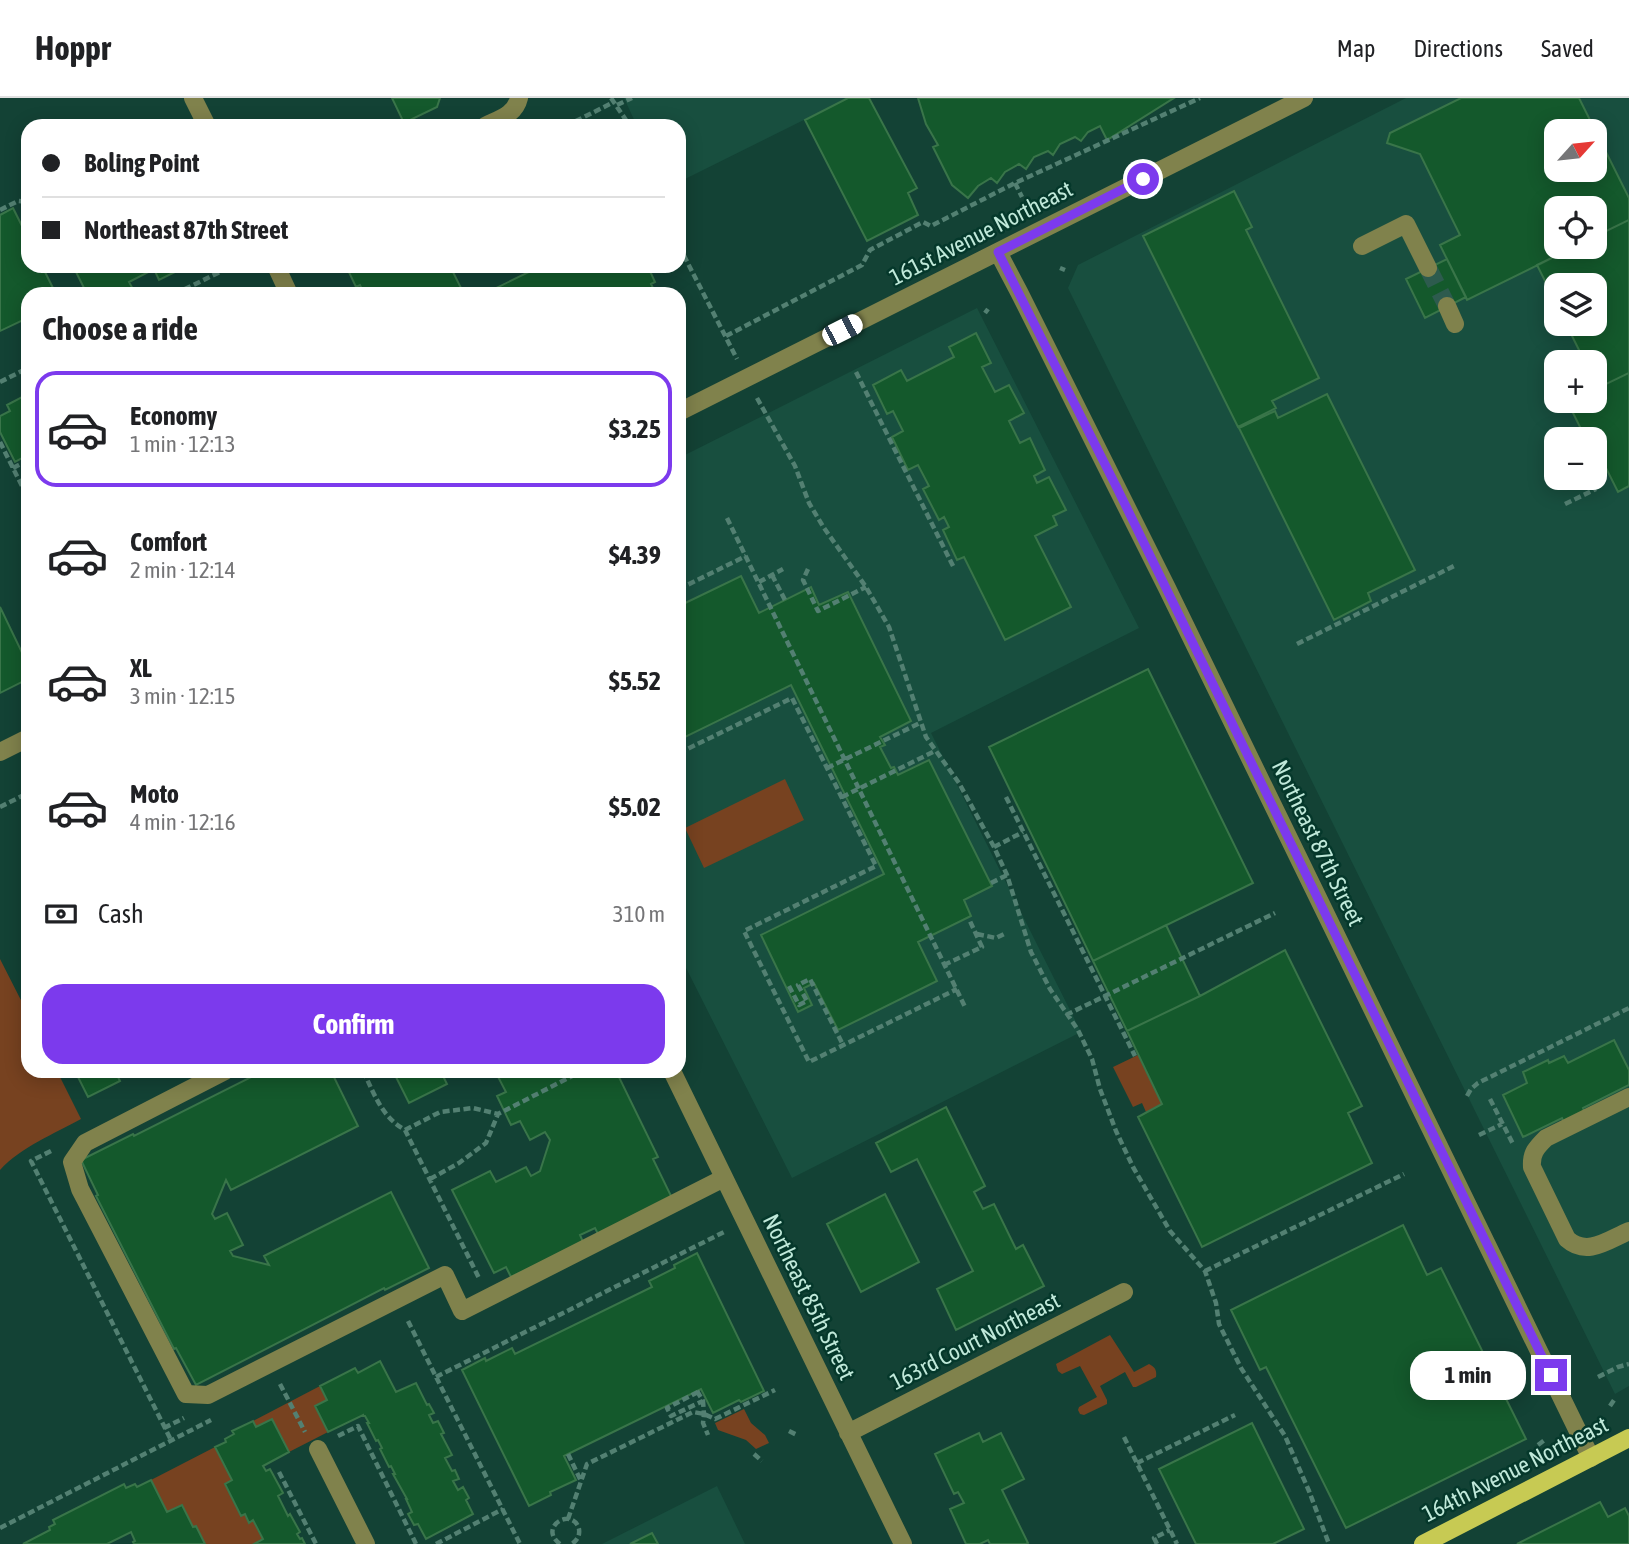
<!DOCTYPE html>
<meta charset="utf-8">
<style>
body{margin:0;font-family:"Asap Condensed",sans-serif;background:#f6f6f6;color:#202124;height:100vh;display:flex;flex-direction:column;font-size:26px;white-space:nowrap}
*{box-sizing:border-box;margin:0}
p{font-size:23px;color:#757577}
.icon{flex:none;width:38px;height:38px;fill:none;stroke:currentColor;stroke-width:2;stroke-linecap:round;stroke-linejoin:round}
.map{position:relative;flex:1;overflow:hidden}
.details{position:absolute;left:21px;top:189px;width:665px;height:791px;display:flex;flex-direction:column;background:#fff;border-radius:21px;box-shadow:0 4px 18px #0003}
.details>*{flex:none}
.guide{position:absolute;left:21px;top:21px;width:665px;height:154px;border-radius:21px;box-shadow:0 4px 18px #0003;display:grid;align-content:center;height:154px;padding:0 21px;background:#fff}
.needle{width:46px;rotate:63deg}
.buttons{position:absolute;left:1544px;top:21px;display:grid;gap:14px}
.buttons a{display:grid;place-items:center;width:63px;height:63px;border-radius:14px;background:#fff;box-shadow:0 4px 18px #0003;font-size:35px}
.end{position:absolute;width:32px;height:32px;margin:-16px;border:9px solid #7c3aed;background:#fff;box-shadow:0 0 0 4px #fff}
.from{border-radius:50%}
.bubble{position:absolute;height:49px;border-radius:21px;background:#fff;box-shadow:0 4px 18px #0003;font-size:23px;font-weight:700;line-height:49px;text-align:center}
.car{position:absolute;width:21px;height:42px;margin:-21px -10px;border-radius:9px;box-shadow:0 0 5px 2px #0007;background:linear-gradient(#fff 24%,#345 0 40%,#fff 0 76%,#345 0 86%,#fff 0)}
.guide b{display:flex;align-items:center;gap:24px;height:66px;font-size:26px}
.guide b+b{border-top:2px solid #e0e0e0}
.guide i{width:18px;height:18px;background:#202124}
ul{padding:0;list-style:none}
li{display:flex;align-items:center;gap:21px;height:116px;margin:0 14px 10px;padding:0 7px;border:4px solid transparent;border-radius:21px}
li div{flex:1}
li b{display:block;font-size:26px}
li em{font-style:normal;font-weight:700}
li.current{border-color:#7c3aed}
li>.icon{width:63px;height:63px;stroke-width:1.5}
h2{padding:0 21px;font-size:32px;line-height:84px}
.pay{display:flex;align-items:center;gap:18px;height:77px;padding:0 21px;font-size:26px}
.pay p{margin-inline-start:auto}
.cta{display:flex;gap:14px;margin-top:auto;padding:14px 21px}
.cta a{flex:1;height:80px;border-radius:21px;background:#7c3aed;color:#fff;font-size:28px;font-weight:700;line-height:80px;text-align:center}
header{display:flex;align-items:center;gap:42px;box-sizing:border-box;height:98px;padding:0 35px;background:#fff;border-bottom:2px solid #e0e0e0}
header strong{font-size:33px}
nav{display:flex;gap:38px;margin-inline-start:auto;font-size:24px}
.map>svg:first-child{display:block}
.built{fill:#184f3f;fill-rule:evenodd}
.green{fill:#774220}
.building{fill:#14592c;stroke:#397549;stroke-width:2;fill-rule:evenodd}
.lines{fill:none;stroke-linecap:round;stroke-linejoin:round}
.minor-tunnel{stroke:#2d5b4e;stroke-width:18;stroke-dasharray:18 9;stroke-linecap:butt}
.path{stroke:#538072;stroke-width:4.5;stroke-dasharray:7 3.5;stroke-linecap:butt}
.minor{stroke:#80824c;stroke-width:18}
.major{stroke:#c7ca53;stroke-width:18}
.route{stroke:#7c3aed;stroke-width:9}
.labels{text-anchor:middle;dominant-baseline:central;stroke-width:5;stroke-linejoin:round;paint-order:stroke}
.street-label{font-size:23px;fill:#c0e9da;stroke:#05382b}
</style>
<header>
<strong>Hoppr</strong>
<nav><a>Map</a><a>Directions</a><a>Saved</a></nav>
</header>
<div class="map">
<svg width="1629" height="1446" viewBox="0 0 1629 1446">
<rect width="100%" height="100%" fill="#134235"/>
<path class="built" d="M624 0H848L679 84V28H637Z
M1406 0H1629V1288L1615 1296 1068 190 1078 167ZM1556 33H1594V72H1556ZM1556 110H1594V149H1556ZM1556 187H1594V226H1556ZM1556 264H1594V303H1556ZM1556 341H1594V380H1556Z
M977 210 1139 530 931 635 1081 934 792 1080 679 856V360Z
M717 1388 745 1446H602Z"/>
<path class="green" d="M785 681 804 722 704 770 685 730Z
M0 861 28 916V973H57L81 1021C54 1036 21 1049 0 1072Z
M1138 957 1162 1006 1146 1014 1142 1005 1133 1009 1113 969Z
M1110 1237 1134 1274 1149 1266C1155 1269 1157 1272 1156 1279L1136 1289H1133L1125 1274 1100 1288 1107 1302V1306L1084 1317 1080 1316 1078 1312 1079 1309 1097 1299 1080 1268 1062 1276 1058 1273 1056 1266Z
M320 1288 327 1302 315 1309 328 1334 289 1354 272 1321 256 1329 253 1323Z
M744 1311 751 1325 765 1337 769 1345 756 1351 746 1342 718 1332 715 1325Z
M215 1349 232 1382 225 1386 249 1424 253 1422 263 1441 254 1446H205L196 1428 193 1429 182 1407 167 1414 151 1382Z"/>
<path class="building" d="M392 0H440L437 9 404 25Z
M848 0H869L917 90 908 95 918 117 867 143 805 22Z
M918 0H1174L1107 42 1100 28 1088 34 1081 43 1075 39 1060 46 1053 57 1048 53 1034 59 1026 71 1019 66 1005 74 997 85 991 80 978 88 968 100 952 87 933 49 938 47 926 26Z
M1461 0H1579L1629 100V122L1594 139V110H1556V149H1574L1467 202 1440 147 1460 137 1420 56 1387 45 1390 35ZM1556 33H1594V72H1556Z
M1234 93 1252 129 1246 132 1319 280 1272 303 1276 310 1238 329 1143 138Z
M13 110 28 140V168H42L56 196H28V232L23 222 0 233V117Z
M1629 122V275L1598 290 1594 282V264H1585L1566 226H1594V187H1556V205L1537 167 1574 149H1594V139Z
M1447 161 1466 199 1425 220 1406 181Z
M73 168H187L159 182 154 171 129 184 134 193 128 196H87Z
M346 168H450L461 190 459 196H364L360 187 356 189Z
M536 168H653L649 171 655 184 651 186 656 196H484L537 170Z
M976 235 991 265 982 269 995 294 1009 287 1024 315 1009 323 1020 345 1030 340 1045 372 1034 378 1037 385 1049 379 1066 412 1053 418 1057 427 1035 438 1071 509 1005 542 964 459 957 462 943 432 949 429 944 419 939 422 923 391 929 388 918 367 908 372 892 339 903 333 893 313 887 316 873 287 901 272 907 283 954 259 949 249Z
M1629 275V388L1618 394 1606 370 1601 372 1594 358V341H1586L1568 305 1572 303H1594V282L1598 290Z
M1327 296 1415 472 1368 495 1371 503 1334 522 1239 330 1275 313 1278 320Z
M24 298 28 304V357L15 364 0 334V318L10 313 7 307Z
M741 478 759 515 811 489 819 507 848 494 911 623 880 639 885 647 880 649 891 670 894 669 898 677 929 662 992 788 964 802 971 818 918 844 937 883 838 932 814 885 804 890 812 907 798 914 761 837 884 776 791 587 679 642V508Z
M0 509 28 567V581L0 595Z
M1148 571 1253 785 1093 863 989 649Z
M1166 827 1200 898 1127 933 1093 863Z
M1285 852 1362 1008 1348 1015 1372 1065 1202 1149 1138 1019 1162 1006 1127 933 1200 898Z
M1614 942 1629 972V987L1583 1010 1585 1015 1564 1025 1562 1020 1523 1039 1503 997 1527 985 1523 974 1548 962 1549 965 1564 958 1568 965Z
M75 973H115L120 983 88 999Z
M263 973H331L358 1028 231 1092 226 1082 212 1116 215 1121 227 1115 243 1147 230 1153 233 1158 269 1167 264 1158 391 1094 429 1170 385 1192 384 1190 196 1287 176 1250 174 1251 96 1098 98 1097 81 1062 133 1036 134 1038Z
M393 973H443L441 974 447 986 409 1005Z
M495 973H616L658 1059 653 1061 672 1100 598 1136 595 1130 580 1137 583 1144 511 1179 506 1169 494 1175 452 1092 490 1073 496 1084 526 1069 531 1078 540 1073 550 1042 545 1034 530 1042 520 1023 511 1027 497 998 506 994Z
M946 1009 985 1088 974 1094 983 1111 994 1106 1016 1151 1023 1147 1044 1188 956 1232 937 1191 973 1173 917 1061 891 1074 876 1045Z
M885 1096 919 1164 861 1194 827 1126Z
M1403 1127 1427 1177 1441 1170 1526 1341 1346 1430 1266 1269 1260 1272 1231 1212Z
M697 1155 764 1293 741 1304 739 1302 713 1315 701 1291 568 1356 564 1358 576 1382 550 1394 551 1397 529 1408 462 1272 485 1260 486 1263 512 1250 515 1256 652 1189 649 1183 675 1170 674 1167Z
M380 1263 396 1294 416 1285 427 1307 429 1306 434 1315 429 1317 433 1325 438 1323 444 1335 441 1336 452 1357 445 1360 452 1373 455 1372 459 1381 453 1383 458 1392 463 1389 469 1400 466 1402 473 1416 426 1441 418 1426 414 1427 408 1416 412 1414 406 1401H407L393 1376H395L391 1368 389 1369 380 1351 382 1350 378 1342 376 1343 367 1325H369L365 1318H363V1317L328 1334 315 1308 327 1302 320 1288 355 1270 358 1275Z
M272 1321 289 1354 263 1368 266 1373 270 1371 283 1395 278 1398 288 1418 290 1416 300 1434 297 1436 300 1441 302 1440 305 1446H254L263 1441 253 1422 249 1425 245 1416 241 1418 225 1386 232 1382 215 1349 226 1344 225 1341 234 1336 232 1333 253 1323 256 1329Z
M1252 1325 1304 1431 1273 1446H1196L1159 1371Z
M979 1335 983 1344 1001 1335 1024 1381 1002 1392 1028 1445 1026 1446H990L988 1442 980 1446H966L950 1411 964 1405 958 1394 954 1396 935 1356Z
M151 1382 167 1414 182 1407 193 1429 196 1428 205 1446H134L133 1444 135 1443 131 1434 107 1446H23L50 1432 49 1429 55 1426 53 1422 124 1386 126 1390 135 1386 137 1389Z
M1600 1404 1608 1419 1625 1410 1629 1418V1446H1517Z
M652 1435 658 1446H630Z"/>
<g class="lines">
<path class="minor-tunnel" d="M1428 170 1447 208"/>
<path class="path" d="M611 0 630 28
M617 7 632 0
M566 28 614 4
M1015 85 1022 99
M0 112 18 103 28 104
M679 148 737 261
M1060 170 1065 172
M175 196 226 171
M985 215 988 211
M726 238 862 167 870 152 923 124 931 128 1015 85 1200 0
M856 274 954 470
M0 284 28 270
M757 300 795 368 809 405 824 430 866 489 889 529 926 639 959 685 994 749 1007 777 1031 854 1050 891 1078 932 1092 961 1100 991 1116 1033 1133 1069 1170 1133 1205 1173 1216 1205 1219 1226 1241 1270 1285 1338 1309 1393 1329 1446
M0 344 28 400
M13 370 28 362
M1565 406 1596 391
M727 420 966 911
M808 471 803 482 818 513 866 489
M772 477 785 502
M759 484 783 471
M679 491 746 458
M1297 546 1456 467
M679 655 792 600 876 768 744 833 809 964 957 891
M827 670 920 625
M842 699 935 653
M1006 699 1135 958
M0 709 28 695
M994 749 1023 734
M991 785 1007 777
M977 836 996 840 1006 835
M944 867 982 849 969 821
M789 888 799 907 807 903 798 887 810 881 843 947
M1066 917 1275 815
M363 973C375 997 381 1018 405 1032L479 1180
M1467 998 1471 991 1478 985 1629 910
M1490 1001 1513 1046
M405 1032 440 1014 473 1010 498 1016 582 973
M1479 1037 1502 1026
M51 1053 31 1063 171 1342
M430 1081 459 1065 486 1045 498 1016
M1205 1173 1404 1076
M408 1223 520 1446
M436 1279 726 1133
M1598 1279 1618 1269 1629 1266
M280 1286 305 1334
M697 1293 703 1303 704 1316 703 1325 708 1337
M698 1294 667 1310 671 1318 703 1303
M1610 1308 1614 1302
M164 1330 184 1320
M789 1333 797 1337
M338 1338 358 1328 416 1446
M1124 1339 1177 1446
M1538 1347 1546 1341
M568 1356 581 1383
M754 1356 762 1363
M1137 1365 1235 1317
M279 1374 316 1446
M568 1421 587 1366 693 1314 704 1316 715 1321 775 1292
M0 1430 211 1322
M436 1446 503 1411
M560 1446C537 1429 573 1408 579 1431 580 1438 577 1442 572 1446
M1157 1446 1154 1440 1170 1432"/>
<path class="minor" d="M193 0 207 28
M485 28C499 21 515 17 519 0
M1362 148 1406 126 1428 170
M998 154 1019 194 1167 490 1591 1360
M276 168 289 196
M1447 208 1455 226
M679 314 1304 0
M0 654 28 640
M225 973 85 1045 72 1064 80 1091 186 1296 208 1297 445 1177 462 1213 724 1080
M672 973 903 1446
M1629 999 1546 1040C1536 1050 1531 1055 1532 1069L1567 1141C1587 1159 1608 1142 1629 1133
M848 1335 1124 1194
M318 1351 366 1446"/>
<path class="major" d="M1423 1446 1629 1340"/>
</g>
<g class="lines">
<path class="route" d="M1143 81 998 154 1117 390 1551 1277"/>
</g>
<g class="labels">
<g class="street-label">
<text transform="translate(981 135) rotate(-27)">161st Avenue Northeast</text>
<text transform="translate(1318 745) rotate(64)">Northeast 87th Street</text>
<text transform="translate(809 1199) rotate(64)">Northeast 85th Street</text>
<text transform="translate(975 1243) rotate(-27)">163rd Court Northeast</text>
<text transform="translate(1515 1371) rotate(-27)">164th Avenue Northeast</text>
</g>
</g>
</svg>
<div class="buttons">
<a><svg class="needle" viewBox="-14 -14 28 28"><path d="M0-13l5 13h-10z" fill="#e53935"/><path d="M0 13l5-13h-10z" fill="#757577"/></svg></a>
<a><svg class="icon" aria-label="locate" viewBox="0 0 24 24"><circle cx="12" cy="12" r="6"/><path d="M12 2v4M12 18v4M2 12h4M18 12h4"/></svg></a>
<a><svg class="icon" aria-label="layers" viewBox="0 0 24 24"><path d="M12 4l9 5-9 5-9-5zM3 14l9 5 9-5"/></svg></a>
<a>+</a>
<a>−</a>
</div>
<i class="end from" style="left:1143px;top:81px"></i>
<i class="end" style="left:1551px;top:1277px"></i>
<div class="bubble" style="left:1410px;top:1253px;width:116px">1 min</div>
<i class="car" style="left:842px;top:232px;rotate:63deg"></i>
<div class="guide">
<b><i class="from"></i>Boling Point</b>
<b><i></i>Northeast 87th Street</b>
</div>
<section class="details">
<h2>Choose a ride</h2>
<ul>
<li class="current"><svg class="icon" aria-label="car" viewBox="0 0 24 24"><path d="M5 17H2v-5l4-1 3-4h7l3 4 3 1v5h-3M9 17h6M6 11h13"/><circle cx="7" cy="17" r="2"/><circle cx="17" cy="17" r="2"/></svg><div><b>Economy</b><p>1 min · 12:13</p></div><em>$3.25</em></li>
<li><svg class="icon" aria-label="car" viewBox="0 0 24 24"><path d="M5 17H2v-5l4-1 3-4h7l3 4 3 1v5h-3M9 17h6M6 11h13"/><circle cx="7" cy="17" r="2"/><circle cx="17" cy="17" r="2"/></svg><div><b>Comfort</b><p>2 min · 12:14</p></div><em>$4.39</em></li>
<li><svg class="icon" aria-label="car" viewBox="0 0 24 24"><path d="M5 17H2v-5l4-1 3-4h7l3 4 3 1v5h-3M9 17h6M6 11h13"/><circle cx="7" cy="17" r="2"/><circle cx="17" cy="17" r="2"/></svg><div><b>XL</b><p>3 min · 12:15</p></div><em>$5.52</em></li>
<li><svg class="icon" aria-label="car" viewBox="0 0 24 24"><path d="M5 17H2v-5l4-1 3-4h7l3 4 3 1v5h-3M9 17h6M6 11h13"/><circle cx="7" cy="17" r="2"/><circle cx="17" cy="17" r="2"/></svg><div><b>Moto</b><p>4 min · 12:16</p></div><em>$5.02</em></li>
</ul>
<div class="pay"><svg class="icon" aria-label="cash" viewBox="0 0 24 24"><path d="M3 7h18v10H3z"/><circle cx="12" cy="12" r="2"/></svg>Cash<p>310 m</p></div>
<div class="cta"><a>Confirm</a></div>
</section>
</div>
